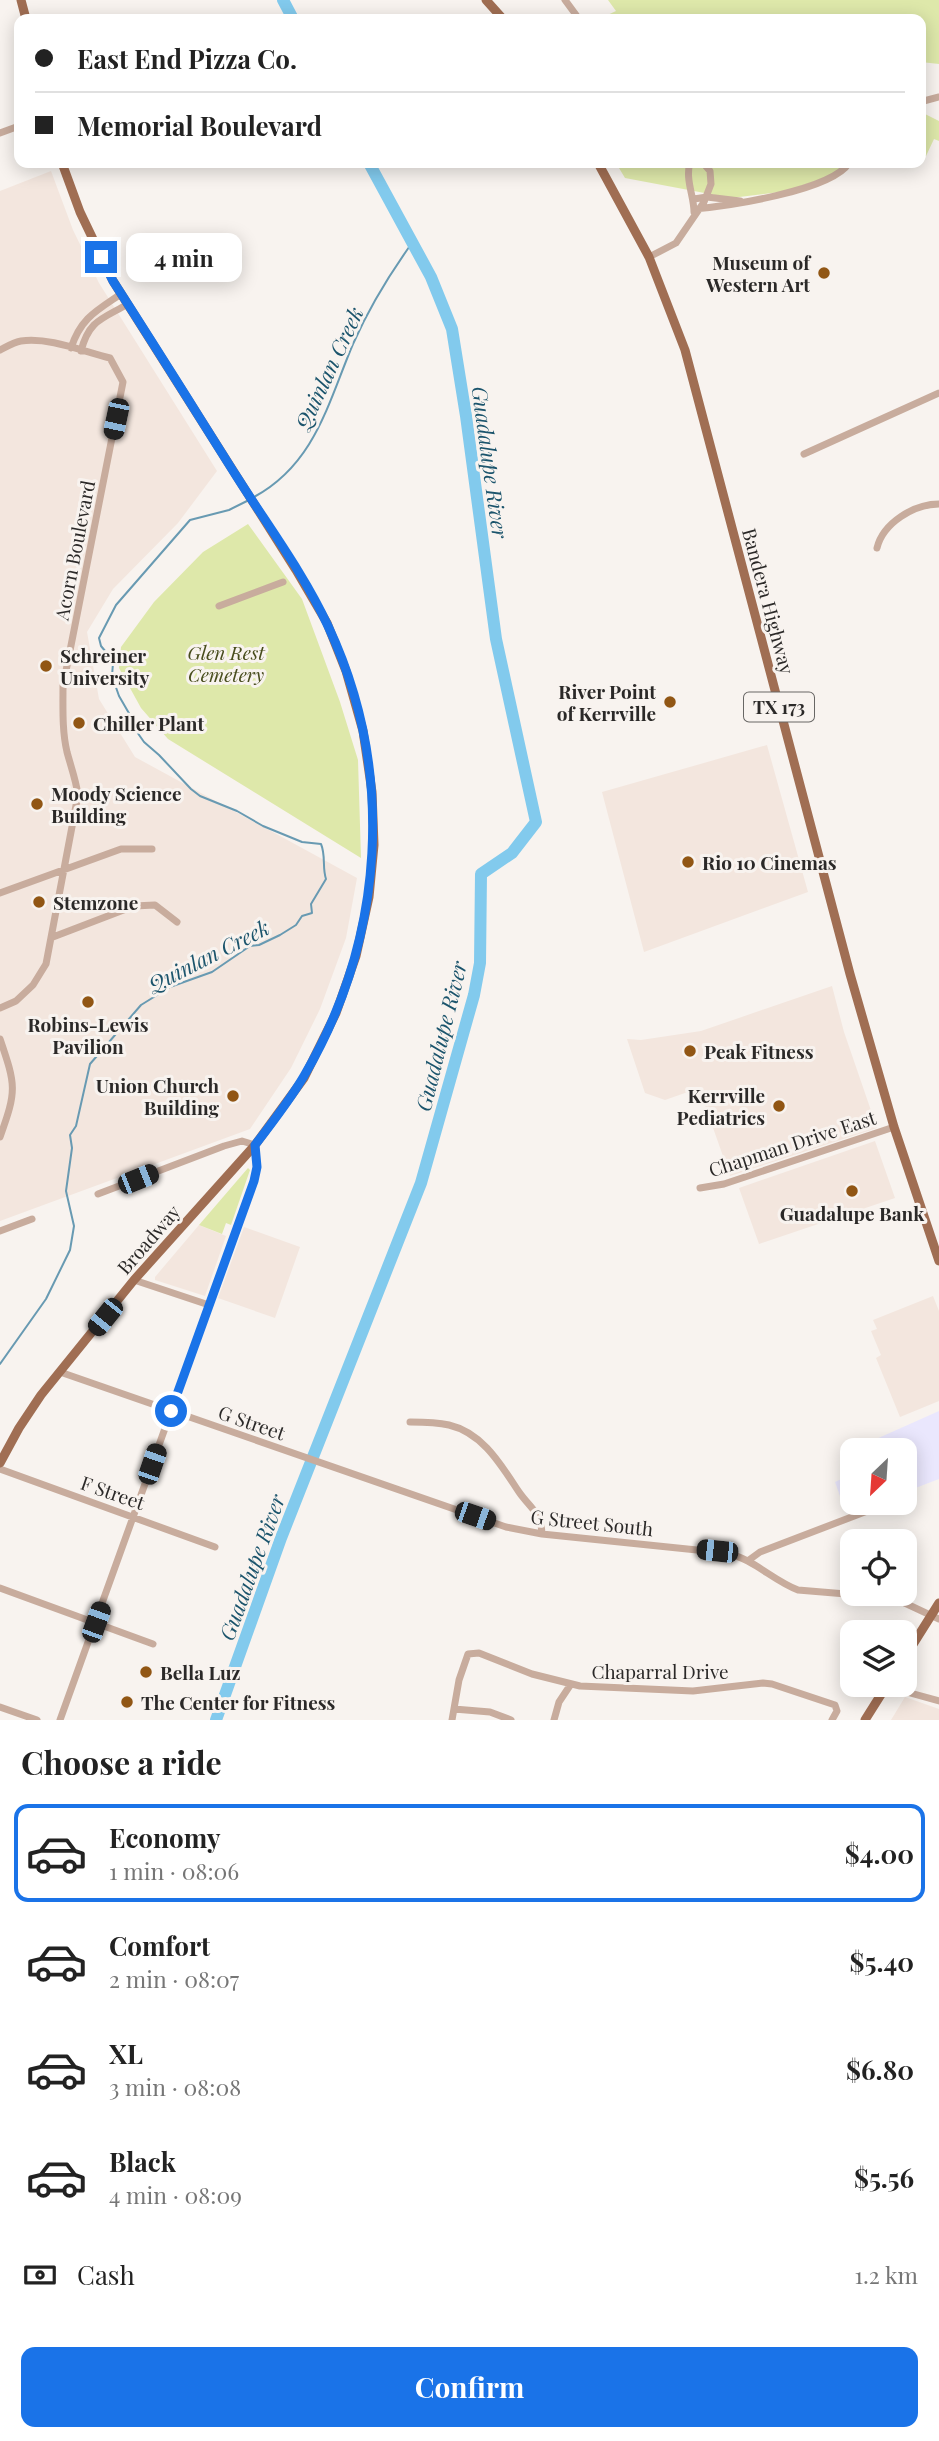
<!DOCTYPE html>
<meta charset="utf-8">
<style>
body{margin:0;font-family:"Playfair Display",serif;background:#f6f6f6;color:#222;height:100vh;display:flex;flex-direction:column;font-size:26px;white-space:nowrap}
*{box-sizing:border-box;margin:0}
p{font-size:23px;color:#767676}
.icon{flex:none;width:38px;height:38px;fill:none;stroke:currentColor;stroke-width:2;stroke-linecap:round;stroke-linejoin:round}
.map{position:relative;height:1720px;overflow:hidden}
.sheet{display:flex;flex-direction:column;background:#fff;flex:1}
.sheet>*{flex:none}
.guide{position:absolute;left:14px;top:14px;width:912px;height:154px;border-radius:14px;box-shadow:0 4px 18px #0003;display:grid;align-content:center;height:154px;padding:0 21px;background:#fff}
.needle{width:46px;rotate:205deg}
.buttons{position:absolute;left:840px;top:1438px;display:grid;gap:14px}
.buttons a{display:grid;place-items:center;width:77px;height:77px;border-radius:14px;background:#fff;box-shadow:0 4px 18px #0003;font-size:35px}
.end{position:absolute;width:32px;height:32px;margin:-16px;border:9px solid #1a73e8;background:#fff;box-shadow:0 0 0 4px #fff}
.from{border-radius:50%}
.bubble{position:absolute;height:49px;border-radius:14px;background:#fff;box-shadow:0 4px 18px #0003;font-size:23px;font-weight:700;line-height:49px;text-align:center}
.car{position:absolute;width:21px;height:42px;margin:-21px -10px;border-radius:9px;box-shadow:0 0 5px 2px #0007;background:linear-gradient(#222 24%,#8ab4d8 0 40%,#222 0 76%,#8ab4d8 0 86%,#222 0)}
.guide b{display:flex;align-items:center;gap:24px;height:66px;font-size:26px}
.guide b+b{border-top:2px solid #e0e0e0}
.guide i{width:18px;height:18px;background:#222}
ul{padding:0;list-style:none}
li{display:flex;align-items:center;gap:21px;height:98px;margin:0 14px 10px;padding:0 7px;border:4px solid transparent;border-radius:14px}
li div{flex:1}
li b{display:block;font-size:26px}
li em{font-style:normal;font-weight:700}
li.active{border-color:#1a73e8}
li>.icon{width:63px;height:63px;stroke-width:1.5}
h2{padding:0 21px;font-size:32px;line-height:84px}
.pay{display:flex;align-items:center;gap:18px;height:77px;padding:0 21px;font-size:26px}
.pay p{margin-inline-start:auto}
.cta{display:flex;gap:14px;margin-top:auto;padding:14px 21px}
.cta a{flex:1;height:80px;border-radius:14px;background:#1a73e8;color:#fff;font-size:28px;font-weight:700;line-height:80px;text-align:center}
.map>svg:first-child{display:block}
.built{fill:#f3e6de}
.industrial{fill:#eae7fd}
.green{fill:#dee8aa}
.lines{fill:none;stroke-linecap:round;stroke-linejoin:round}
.stream{stroke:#689ab2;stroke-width:2}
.river{stroke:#82caed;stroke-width:12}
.minor{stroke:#c8ac9d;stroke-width:7}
.major{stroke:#a06e53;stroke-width:9}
.route{stroke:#1a73e8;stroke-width:9}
.poi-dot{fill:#915614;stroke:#f8f3ef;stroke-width:2.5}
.labels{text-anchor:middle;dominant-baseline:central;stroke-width:6;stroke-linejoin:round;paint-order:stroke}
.shield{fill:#f8f3ef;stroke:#686664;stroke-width:2}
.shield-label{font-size:18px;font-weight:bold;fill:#2b2928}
.poi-label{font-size:19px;font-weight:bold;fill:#2b2928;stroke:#f8f3ef;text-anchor:start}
.street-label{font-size:19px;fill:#2b2928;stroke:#f8f3ef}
.park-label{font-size:19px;font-style:italic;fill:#484d1d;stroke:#f8f3ef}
.water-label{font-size:21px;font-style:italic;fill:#1b546c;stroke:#f8f3ef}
</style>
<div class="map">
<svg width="939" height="1720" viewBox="0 0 939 1720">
<rect width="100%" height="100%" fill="#f8f3ef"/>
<path class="built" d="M51 171 73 230 99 283 217 471 178 523 113 589 87 632 99 699 135 757 357 878 346 938 320 1009 291 1068 250 1129 0 1221V191Z
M767 745 808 892 644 952 602 792Z
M832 986 844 1032 877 1128 730 1176 699 1088 665 1100 645 1093 627 1039 641 1040 701 1031Z
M875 1141 895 1198 759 1244 739 1188Z
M199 1225 226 1236 205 1296 155 1280V1277Z
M244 1227 300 1247 275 1318 218 1298Z
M933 1296 939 1311V1401L900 1417 876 1358 881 1355 871 1331 877 1329 873 1320Z
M905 1697 939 1709V1720H891Z"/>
<path class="industrial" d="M939 1411V1479L905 1492V1451H857L856 1448Z
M852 1474V1503H873L846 1513 835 1482Z"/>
<path class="green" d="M608 0H939V64L921 62 920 19H599L616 11Z
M925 114 939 121V141L934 139 926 156 920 154 921 125Z
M616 163H846L832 175 787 191 731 198 625 178Z
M248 524 302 599 340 702 358 760 361 858 168 739 141 708 119 668 121 647 154 602 203 552Z
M248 1168 250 1170 231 1225 226 1223 222 1234 199 1225Z"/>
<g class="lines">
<path class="stream" d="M254 497C315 464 328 403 353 344 369 308 389 275 412 243
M0 1364 46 1299 70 1250 74 1226 66 1191 72 1148 70 1135 76 1126 90 1064 141 1005 170 987 212 972 250 946 259 945 280 935 296 925 302 916 312 913 311 904 326 879C322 867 326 856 321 844L302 842 263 826 237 811 200 796 191 789 159 755 144 742 130 722V715L119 696 112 676 113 663 110 657 101 646 99 638 116 605 190 520 229 510 249 500"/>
<path class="river" d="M283 0 293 19
M216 1720 281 1538 421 1183 474 995 480 963 481 874 512 853 536 822 496 639 466 416 452 329 431 277 369 163"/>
<path class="minor" d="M565 0 579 19
M920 102 939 97
M0 133 19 126
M690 163C685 179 694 196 694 212
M694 199 707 197 740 201
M694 209C727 206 831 191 849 163
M649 257 676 243 704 202 711 184 710 171 703 163
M71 348C81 318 96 311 121 294
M0 350C6 347 14 342 21 341 49 337 82 351 110 358L123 382 63 686C63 708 62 731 67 752 71 767 76 780 78 795L46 964 33 985 16 1001 0 1008
M81 351C89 320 102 319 128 304
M804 454 939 393
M877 548C883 523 914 504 939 504
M219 606 283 582
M0 893 121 849H152
M53 937 134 906 155 905 177 922
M0 1039C16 1086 17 1090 0 1137
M700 1188 724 1184 894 1127
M0 1231 32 1219
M134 1280 209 1305
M60 1372 506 1527 542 1534 726 1553C754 1559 772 1580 798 1590L894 1598 939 1619
M410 1422C423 1422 436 1422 449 1425 483 1433 501 1465 519 1492 530 1508 541 1512 542 1534
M0 1469 215 1547
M749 1560 760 1552 883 1505
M0 1588 153 1644
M893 1685 903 1691 939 1701
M0 1707 37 1720
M454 1709 490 1712 511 1720
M60 1720 254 1181 257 1166 255 1145 242 1141 224 1146 98 1194
M452 1720 459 1680 468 1654 479 1653 532 1674 580 1686 693 1691 763 1683 772 1684 835 1705 837 1711 832 1720
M554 1720 559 1702 571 1684"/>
<path class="major" d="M21 0 26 19
M486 0 503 19
M598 163 649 257 685 350 850 974 894 1127 939 1261
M0 1463 19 1428 41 1395 134 1280 255 1145 304 1078 336 1013 356 956 369 897 374 845 372 792 363 731 346 671 327 623 296 570 113 281 80 212 62 163
M905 1657 939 1603
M865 1720 887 1685"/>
</g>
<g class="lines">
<path class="route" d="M101 257 113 281C155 346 196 412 237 477 268 526 304 574 328 626 396 771 385 938 304 1076 290 1100 272 1123 255 1145L257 1167 254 1181 171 1411"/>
</g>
<g class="poi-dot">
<circle cx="824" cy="273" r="7"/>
<circle cx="46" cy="666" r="7"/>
<circle cx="670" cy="702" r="7"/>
<circle cx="79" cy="723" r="7"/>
<circle cx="37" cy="804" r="7"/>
<circle cx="688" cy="862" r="7"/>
<circle cx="39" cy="902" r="7"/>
<circle cx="88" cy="1002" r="7"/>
<circle cx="690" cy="1051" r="7"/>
<circle cx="233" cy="1096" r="7"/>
<circle cx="779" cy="1106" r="7"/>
<circle cx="852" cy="1191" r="7"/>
<circle cx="146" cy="1672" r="7"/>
<circle cx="127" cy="1702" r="7"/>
</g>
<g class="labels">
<rect class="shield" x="744" y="692.5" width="70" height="29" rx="5"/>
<g class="shield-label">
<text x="779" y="707">TX 173</text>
</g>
<g class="poi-label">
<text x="810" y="262" text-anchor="end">Museum of<tspan x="810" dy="22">Western Art</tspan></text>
<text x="60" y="655">Schreiner<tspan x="60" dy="22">University</tspan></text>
<text x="656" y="691" text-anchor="end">River Point<tspan x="656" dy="22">of Kerrville</tspan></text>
<text x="93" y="723">Chiller Plant</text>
<text x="51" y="793">Moody Science<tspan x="51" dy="22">Building</tspan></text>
<text x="702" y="862">Rio 10 Cinemas</text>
<text x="53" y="902">Stemzone</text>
<text x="88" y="1024" text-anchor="middle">Robins-Lewis<tspan x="88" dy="22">Pavilion</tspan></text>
<text x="704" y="1051">Peak Fitness</text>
<text x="219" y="1085" text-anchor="end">Union Church<tspan x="219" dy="22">Building</tspan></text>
<text x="765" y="1095" text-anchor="end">Kerrville<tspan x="765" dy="22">Pediatrics</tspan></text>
<text x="852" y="1213" text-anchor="middle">Guadalupe Bank</text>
<text x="160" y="1672">Bella Luz</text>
<text x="141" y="1702">The Center for Fitness</text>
</g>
<g class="street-label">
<text transform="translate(74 550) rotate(-79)">Acorn Boulevard</text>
<text transform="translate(769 601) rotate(75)">Bandera Highway</text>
<text transform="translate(792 1143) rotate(-18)">Chapman Drive East</text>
<text transform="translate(148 1239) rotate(-49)">Broadway</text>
<text transform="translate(252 1422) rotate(19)">G Street</text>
<text transform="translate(113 1492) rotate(19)">F Street</text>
<text transform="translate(592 1522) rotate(6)">G Street South</text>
<text x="660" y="1671">Chaparral Drive</text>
</g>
<g class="park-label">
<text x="226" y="652">Glen Rest<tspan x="226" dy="22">Cemetery</tspan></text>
</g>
<g class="water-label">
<text transform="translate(328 368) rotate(-65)">Quinlan Creek</text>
<text transform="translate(491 462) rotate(82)">Guadalupe River</text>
<text transform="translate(208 955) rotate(-27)">Quinlan Creek</text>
<text transform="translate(440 1036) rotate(-76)">Guadalupe River</text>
<text transform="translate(251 1567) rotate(-70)">Guadalupe River</text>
</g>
</g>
</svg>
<div class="buttons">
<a><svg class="needle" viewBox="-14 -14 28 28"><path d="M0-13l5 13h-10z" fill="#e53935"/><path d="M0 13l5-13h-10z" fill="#767676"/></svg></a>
<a><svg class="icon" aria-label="locate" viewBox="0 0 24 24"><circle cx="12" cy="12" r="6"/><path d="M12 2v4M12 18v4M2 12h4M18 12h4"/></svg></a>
<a><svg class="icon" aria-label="layers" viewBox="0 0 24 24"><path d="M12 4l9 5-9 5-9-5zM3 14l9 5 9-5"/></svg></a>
</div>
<i class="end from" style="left:171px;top:1411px"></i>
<i class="end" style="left:101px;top:257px"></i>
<div class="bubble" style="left:126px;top:233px;width:116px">4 min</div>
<i class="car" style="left:116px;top:419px;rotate:192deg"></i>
<i class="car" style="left:138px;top:1179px;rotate:68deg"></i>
<i class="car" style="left:105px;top:1317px;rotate:219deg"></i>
<i class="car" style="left:152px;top:1464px;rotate:19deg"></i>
<i class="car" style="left:475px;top:1516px;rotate:109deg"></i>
<i class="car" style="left:717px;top:1551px;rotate:276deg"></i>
<i class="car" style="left:96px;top:1622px;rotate:20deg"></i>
<div class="guide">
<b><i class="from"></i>East End Pizza Co.</b>
<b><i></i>Memorial Boulevard</b>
</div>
</div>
<section class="sheet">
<h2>Choose a ride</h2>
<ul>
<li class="active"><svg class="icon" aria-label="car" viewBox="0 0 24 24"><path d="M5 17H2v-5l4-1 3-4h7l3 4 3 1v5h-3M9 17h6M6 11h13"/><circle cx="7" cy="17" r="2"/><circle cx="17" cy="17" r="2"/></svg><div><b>Economy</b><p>1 min · 08:06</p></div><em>$4.00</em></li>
<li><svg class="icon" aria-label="car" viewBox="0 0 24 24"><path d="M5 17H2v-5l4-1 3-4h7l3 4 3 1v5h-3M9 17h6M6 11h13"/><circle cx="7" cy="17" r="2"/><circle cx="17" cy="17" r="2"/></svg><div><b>Comfort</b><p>2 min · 08:07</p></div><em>$5.40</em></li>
<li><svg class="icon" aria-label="car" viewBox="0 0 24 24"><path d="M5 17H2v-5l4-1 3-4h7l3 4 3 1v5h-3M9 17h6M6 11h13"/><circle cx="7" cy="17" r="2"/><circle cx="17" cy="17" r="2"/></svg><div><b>XL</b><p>3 min · 08:08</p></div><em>$6.80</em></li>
<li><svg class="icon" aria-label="car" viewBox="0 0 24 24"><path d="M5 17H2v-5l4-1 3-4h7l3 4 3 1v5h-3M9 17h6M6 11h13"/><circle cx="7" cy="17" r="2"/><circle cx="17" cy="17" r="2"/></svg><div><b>Black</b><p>4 min · 08:09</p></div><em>$5.56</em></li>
</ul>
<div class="pay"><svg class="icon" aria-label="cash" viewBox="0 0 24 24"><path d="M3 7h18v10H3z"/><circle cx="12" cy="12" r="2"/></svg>Cash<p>1.2 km</p></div>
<div class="cta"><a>Confirm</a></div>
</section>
